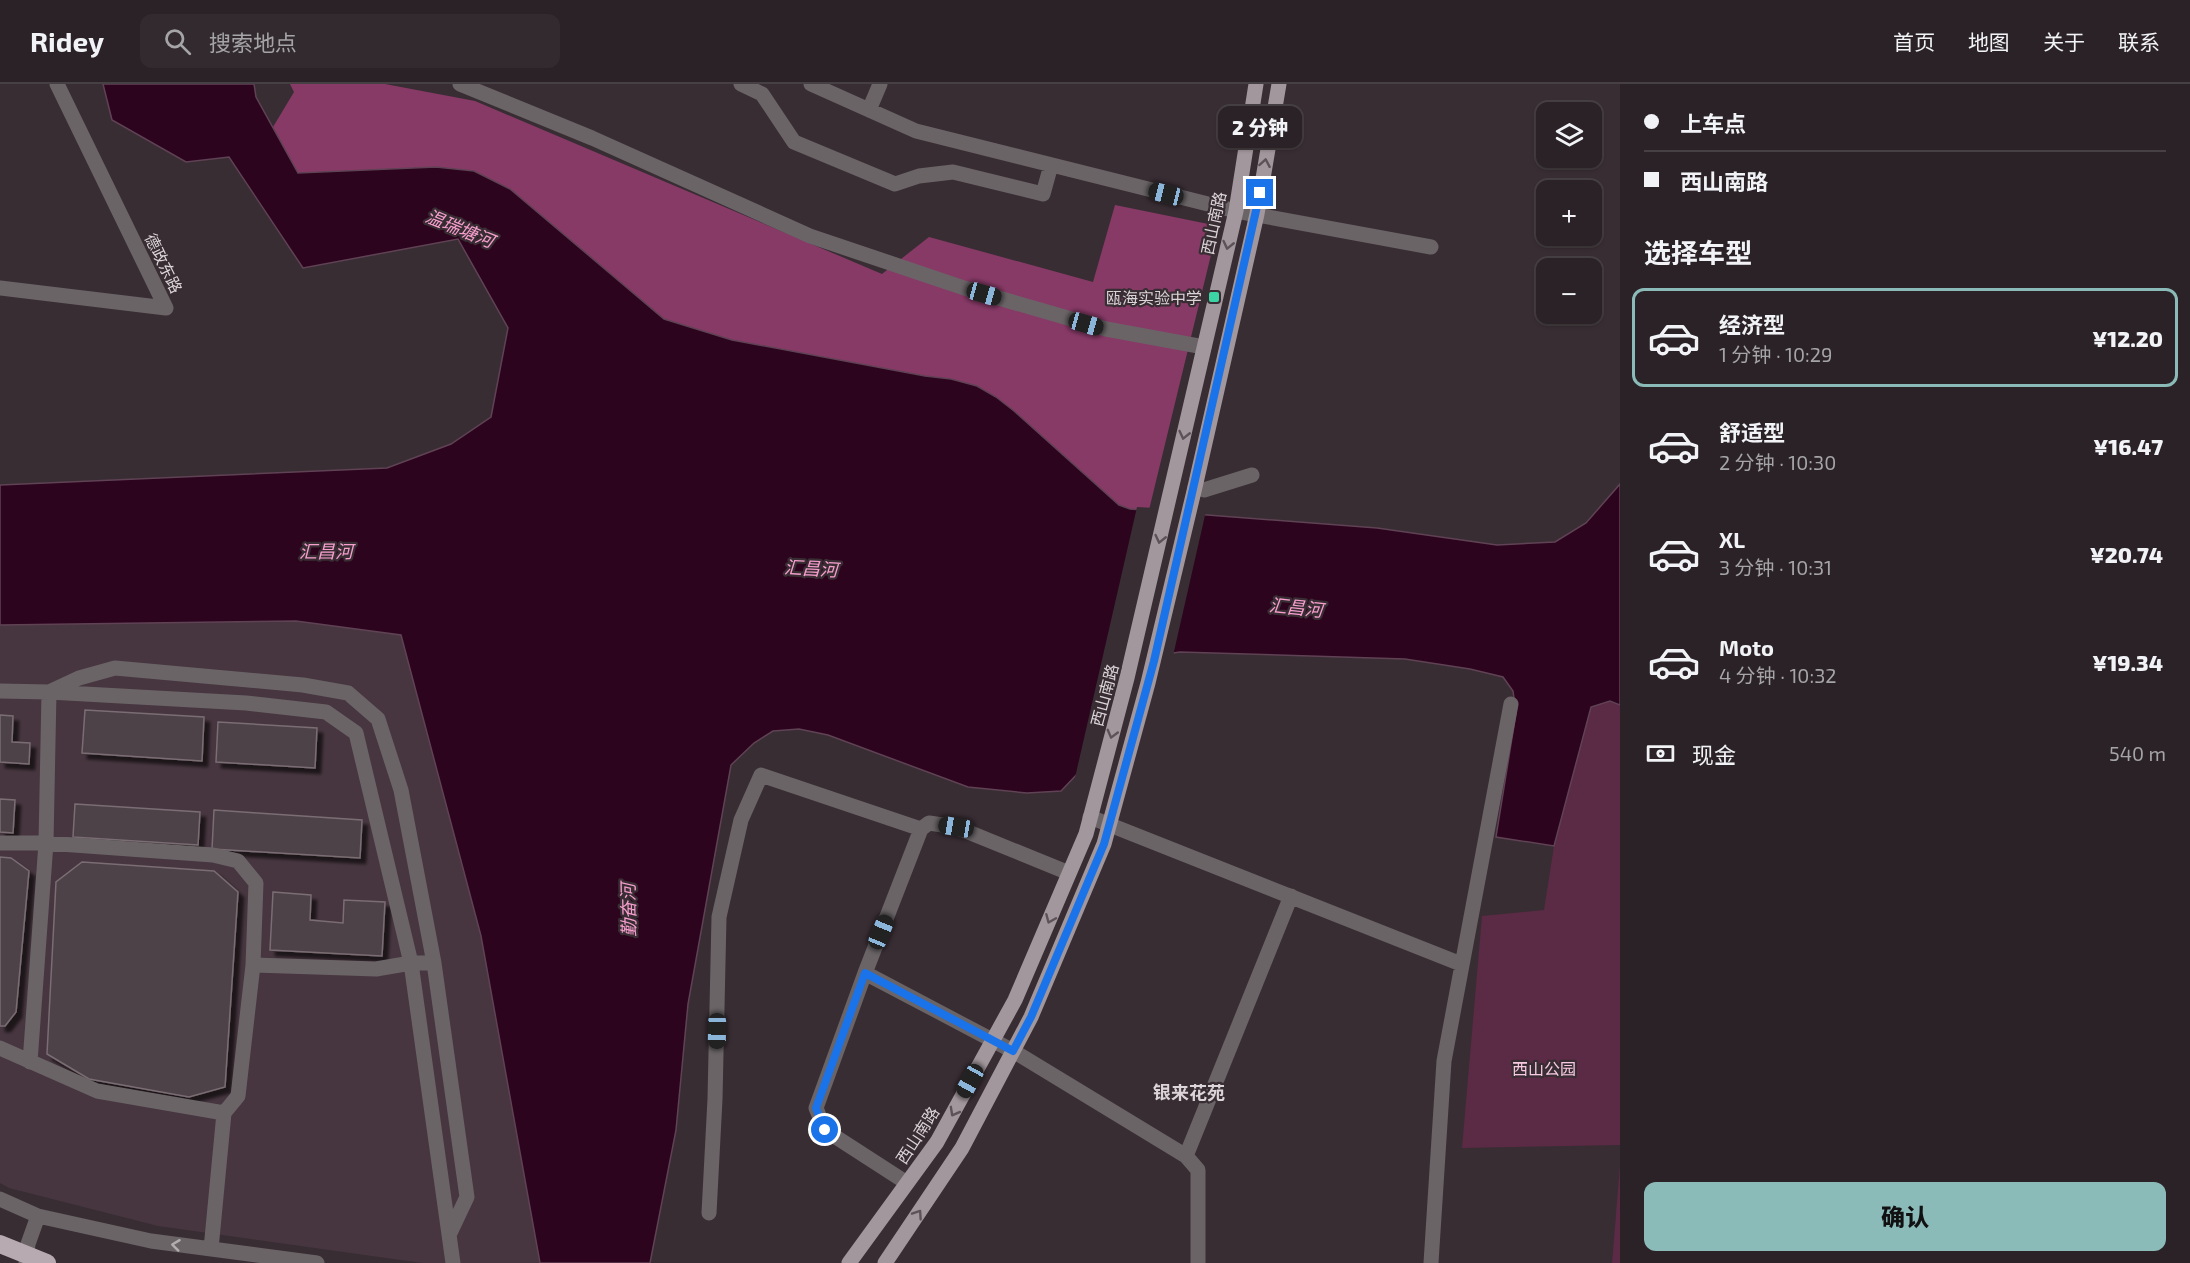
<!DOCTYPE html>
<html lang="zh">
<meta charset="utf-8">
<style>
body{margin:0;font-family:"Exo 2","Noto Sans SC",sans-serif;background:#322a2e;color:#f1f3f6;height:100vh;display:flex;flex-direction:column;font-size:22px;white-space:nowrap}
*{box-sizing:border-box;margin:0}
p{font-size:20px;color:#a5a4a7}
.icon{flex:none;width:33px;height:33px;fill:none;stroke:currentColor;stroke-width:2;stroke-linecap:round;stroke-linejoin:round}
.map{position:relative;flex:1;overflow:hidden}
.sheet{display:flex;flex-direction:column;background:#2a2226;width:570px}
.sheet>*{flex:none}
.hud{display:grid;align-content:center;height:132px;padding:0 24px;background:#2a2226}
.buttons{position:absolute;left:1536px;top:18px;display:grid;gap:12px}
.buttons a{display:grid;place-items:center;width:66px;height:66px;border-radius:12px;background:#2a2226;box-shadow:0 2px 4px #0004,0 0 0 2px #463f43;font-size:30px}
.end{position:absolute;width:27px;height:27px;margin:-14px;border:8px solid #1a73e8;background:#fff;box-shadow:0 0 0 3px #fff}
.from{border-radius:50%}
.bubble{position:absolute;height:42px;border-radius:12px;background:#2a2226;box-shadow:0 2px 4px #0004,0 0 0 2px #463f43;font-size:20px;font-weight:800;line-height:42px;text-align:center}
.car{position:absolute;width:18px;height:36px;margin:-18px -9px;border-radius:8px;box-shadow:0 0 4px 2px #0007;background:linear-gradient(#222 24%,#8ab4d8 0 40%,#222 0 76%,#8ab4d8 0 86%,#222 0)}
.hud b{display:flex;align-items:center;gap:21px;height:57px;font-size:22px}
.hud b+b{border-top:2px solid #463f43}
.hud i{width:15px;height:15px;background:#f1f3f6}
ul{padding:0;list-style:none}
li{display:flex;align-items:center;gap:18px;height:99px;margin:0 12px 9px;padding:0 12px;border:3px solid transparent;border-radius:12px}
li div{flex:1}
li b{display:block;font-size:22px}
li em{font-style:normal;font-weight:800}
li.on{border-color:#8bbbb9}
li>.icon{width:54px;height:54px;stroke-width:1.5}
h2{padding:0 24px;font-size:27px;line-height:72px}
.pay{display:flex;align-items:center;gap:15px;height:66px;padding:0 24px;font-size:22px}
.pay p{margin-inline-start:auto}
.cta{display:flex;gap:12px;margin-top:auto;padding:12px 24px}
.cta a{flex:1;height:69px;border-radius:12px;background:#8bbbb9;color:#111;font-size:24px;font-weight:800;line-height:69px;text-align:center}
header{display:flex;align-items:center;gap:36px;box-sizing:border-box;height:84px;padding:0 30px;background:#2a2226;border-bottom:2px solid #463f43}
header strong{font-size:28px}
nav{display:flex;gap:33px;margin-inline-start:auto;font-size:21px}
.search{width:420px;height:54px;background:#322a2e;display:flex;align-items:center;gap:15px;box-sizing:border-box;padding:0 21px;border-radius:12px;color:#a5a4a7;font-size:22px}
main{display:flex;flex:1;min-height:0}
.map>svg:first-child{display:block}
.built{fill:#47363f}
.green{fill:#5b2a45}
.forest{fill:#883a67}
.water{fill:#2c041d;stroke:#604255;stroke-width:1.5}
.pier{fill:#382d33}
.building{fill:#4d4247;stroke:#7a6d73;stroke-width:1.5;filter:url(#shadow)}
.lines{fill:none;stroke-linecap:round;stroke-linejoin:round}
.minor{stroke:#6a6467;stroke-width:15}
.major{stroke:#a2979c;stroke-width:15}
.highway-bridge{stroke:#b8aab1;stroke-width:18}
.oneway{stroke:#5d5258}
.oneway2{stroke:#b3adb0}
.route{stroke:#1a73e8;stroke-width:8}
.poi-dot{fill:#3cd4a4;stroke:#382d33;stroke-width:2}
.labels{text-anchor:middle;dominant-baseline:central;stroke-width:4.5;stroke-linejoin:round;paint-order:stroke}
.street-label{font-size:16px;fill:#dbd4d8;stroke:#382d33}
.poi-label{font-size:16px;fill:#dbd4d8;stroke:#382d33;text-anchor:end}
.park-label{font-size:16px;fill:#f8cae1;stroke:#382d33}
.water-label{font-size:18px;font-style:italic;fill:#f79ece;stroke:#382d33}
.neighbourhood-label{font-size:18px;font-weight:bold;fill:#dbd4d8;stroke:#382d33}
</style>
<header>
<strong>Ridey</strong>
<div class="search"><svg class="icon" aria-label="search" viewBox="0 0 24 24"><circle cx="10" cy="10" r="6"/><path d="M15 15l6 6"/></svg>搜索地点</div>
<nav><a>首页</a><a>地图</a><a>关于</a><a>联系</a></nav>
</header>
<main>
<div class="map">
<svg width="1620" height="1179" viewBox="0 0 1620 1179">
<defs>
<filter id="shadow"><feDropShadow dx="5.5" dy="5.5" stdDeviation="1.5" flood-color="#0009"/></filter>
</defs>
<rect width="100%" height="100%" fill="#382d33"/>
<path class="built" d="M296 537 401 551 481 852 540 1179H422L158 1142 9 1104 0 1099V541Z"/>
<path class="green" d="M1610 617 1620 621V1061L1462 1064 1482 832 1544 826 1554 762 1591 623Z
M1620 1081V1179H1612Z"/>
<path class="forest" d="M290 0H385L475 17 882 190 929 153 1093 198 1115 121 1218 142 1149 426 1130 425 1119 421 1014 327C987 307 958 296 925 292L732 256 664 235 510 105 474 87 436 83 298 89 273 43 294 8Z"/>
<path class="water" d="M103 0H254L256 13 298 89 436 83 474 87 510 105 664 235 732 256 925 292 951 295 977 302 996 313 1014 327 1119 421 1130 425 1377 444 1497 461 1555 458 1586 439 1620 400V621L1610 617 1591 623 1554 762 1496 753 1516 629 1513 607 1503 593 1470 585 1405 575 1180 568 1145 573 1123 585 1102 611 1080 687 1061 707 1027 709 968 703 828 651 799 645 773 647 754 659 731 681 688 920 676 1046 650 1179H540L481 852 401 551 296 537 0 541V401L387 384 451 360 491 333 508 244 458 155 303 184 229 73 186 78 112 36Z"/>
<path class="pier" d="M1137 423 1206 427 1173 572 1145 576 1125 587 1105 612 1098 648 1083 688 1074 698Z"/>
<path class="building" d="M85 626 204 633 202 677 82 669Z
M0 631 13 632 12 658 30 659 29 680 0 678Z
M218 638 317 644 315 684 216 678Z
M0 715 15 716 13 749 0 748Z
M75 720 200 728 198 761 73 753Z
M214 726 362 736 360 774 212 765Z
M0 773 11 774 29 787 16 928 5 942H0Z
M82 778 214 787 238 808 225 1003 189 1013 89 995 47 970 56 798Z
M273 808 311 811 310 836 343 839 344 816 385 818 382 872 270 866Z"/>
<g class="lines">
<path class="minor" d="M460 0 592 54 810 152 964 204 1106 245 1204 263
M741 0 762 10 794 58 895 100 919 92 953 88 1043 110 1051 81
M811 0 916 47 1236 127 1431 163
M869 26 880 0
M0 204 166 224 57 0
M1195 403 1204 406 1252 391
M0 607 49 608 246 619 326 628 356 649 411 879 453 1179
M1090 733 1461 880
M0 759H46L213 771 238 777 256 799 253 881 238 1012 224 1029
M1069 789 956 743 929 739 921 745 865 889 1013 967 1186 1072
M253 881 376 885 411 879H434
M865 889 816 1024 825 1046 907 1099
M0 964 97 1007 224 1029 211 1165
M30 978 46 759 49 608 79 594 115 584 303 601 348 609 378 635 401 706 434 879 467 1113 449 1151
M0 1115 38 1132 151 1157 317 1179
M709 1129 715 1015 719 833 741 736 761 691 921 745
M26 1179 28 1160 38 1132
M1198 1179V1086L1186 1072 1291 812
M1431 1179 1444 977 1511 620"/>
<path class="major" d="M849 1179 937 1058 1015 916 1086 750 1127 594 1236 127 1256 0
M885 1179 962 1064 1031 933 1104 760 1148 599 1195 403 1257 130 1279 0"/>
<path class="highway-bridge" d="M0 1160 47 1179"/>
</g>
<defs><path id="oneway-chevron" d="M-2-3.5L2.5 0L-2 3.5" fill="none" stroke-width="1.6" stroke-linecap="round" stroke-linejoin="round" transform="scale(1.5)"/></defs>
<g class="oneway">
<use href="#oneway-chevron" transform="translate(1265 79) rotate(-80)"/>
<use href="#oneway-chevron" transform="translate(1228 161) rotate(103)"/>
<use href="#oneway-chevron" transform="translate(1184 351) rotate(103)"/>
<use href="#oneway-chevron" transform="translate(1160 455) rotate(103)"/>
<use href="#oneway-chevron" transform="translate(1112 650) rotate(105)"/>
<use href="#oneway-chevron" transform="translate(1050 835) rotate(113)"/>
<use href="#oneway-chevron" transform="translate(954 1028) rotate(119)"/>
<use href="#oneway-chevron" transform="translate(918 1130) rotate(-56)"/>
</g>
<use class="oneway2" href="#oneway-chevron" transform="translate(176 1161) rotate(-173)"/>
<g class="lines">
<path class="route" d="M825 1046 816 1024 865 889 1013 967 1031 933 1104 760 1154 577 1260 109"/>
</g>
<rect class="poi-dot" x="1208" y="207" width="12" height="12" rx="3"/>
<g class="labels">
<g class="street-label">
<text transform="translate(1213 139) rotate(-78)">西山南路</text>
<text transform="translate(164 179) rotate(64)">德政东路</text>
<text transform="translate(1104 611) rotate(-75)">西山南路</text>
<text transform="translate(917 1051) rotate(-57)">西山南路</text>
</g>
<g class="poi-label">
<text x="1202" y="213">瓯海实验中学</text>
</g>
<g class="park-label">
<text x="1544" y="984">西山公园</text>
</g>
<g class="water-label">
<text transform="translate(460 144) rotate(22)">温瑞塘河</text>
<text x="326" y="467">汇昌河</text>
<text transform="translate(811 484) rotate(3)">汇昌河</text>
<text transform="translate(1296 523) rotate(6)">汇昌河</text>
<text transform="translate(628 826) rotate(-91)">勤奋河</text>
</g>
<g class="neighbourhood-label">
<text x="1189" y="1008">银来花苑</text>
</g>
</g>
</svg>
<div class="buttons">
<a><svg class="icon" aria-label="layers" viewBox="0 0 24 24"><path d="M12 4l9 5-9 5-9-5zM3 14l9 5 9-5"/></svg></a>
<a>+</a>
<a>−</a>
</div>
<i class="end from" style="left:825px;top:1046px"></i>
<i class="end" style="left:1260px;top:109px"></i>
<div class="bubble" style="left:1218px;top:22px;width:84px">2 分钟</div>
<i class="car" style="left:1166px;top:110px;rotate:284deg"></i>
<i class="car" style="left:984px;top:210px;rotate:106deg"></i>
<i class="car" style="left:1086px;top:240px;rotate:106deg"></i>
<i class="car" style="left:956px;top:743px;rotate:279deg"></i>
<i class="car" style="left:881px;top:848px;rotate:22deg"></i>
<i class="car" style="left:717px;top:947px;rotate:181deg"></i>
<i class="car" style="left:970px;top:997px;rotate:209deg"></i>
</div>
<section class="sheet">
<div class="hud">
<b><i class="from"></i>上车点</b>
<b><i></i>西山南路</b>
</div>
<h2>选择车型</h2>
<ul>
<li class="on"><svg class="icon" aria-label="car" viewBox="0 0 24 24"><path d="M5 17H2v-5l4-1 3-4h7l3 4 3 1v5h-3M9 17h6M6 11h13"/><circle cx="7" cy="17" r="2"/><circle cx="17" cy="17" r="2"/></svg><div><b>经济型</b><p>1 分钟 · 10:29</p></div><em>¥12.20</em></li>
<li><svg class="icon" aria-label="car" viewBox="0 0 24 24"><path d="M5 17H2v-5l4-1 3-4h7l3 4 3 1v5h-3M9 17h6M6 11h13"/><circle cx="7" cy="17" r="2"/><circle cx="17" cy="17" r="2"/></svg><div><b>舒适型</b><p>2 分钟 · 10:30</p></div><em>¥16.47</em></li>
<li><svg class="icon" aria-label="car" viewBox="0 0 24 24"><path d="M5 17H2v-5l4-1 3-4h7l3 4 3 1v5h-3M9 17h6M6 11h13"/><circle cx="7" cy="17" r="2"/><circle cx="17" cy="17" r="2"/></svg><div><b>XL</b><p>3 分钟 · 10:31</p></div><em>¥20.74</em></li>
<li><svg class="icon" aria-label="car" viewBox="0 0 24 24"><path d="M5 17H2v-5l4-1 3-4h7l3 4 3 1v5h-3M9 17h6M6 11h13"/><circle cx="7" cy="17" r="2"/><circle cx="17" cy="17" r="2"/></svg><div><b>Moto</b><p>4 分钟 · 10:32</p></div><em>¥19.34</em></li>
</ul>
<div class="pay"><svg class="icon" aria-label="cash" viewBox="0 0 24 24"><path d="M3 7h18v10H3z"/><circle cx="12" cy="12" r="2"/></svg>现金<p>540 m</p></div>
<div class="cta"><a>确认</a></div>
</section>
</main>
